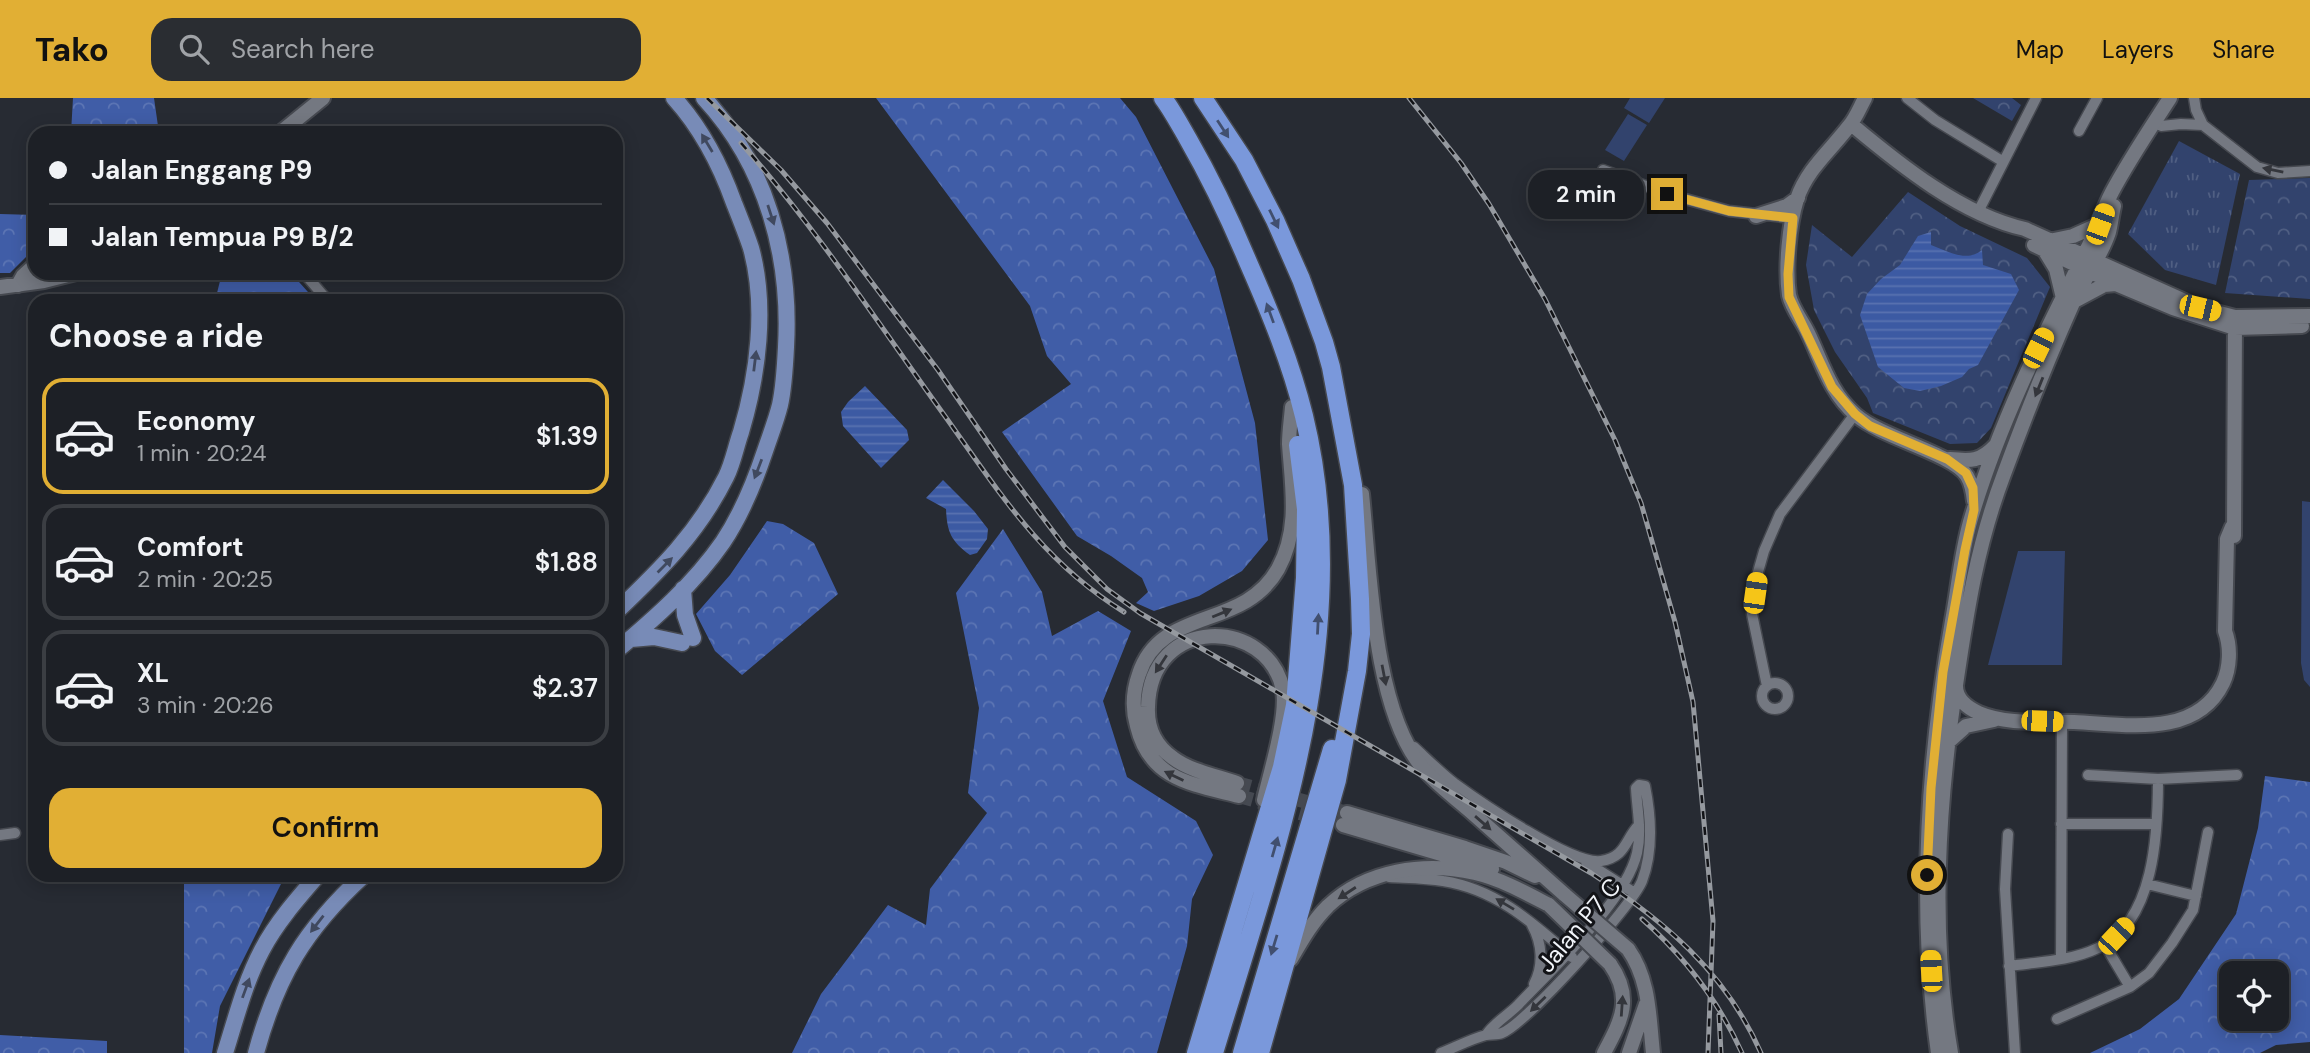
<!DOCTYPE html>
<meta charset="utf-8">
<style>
body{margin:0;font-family:"DM Sans",sans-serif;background:#2a2d32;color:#f1f3f6;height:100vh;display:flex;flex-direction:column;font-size:26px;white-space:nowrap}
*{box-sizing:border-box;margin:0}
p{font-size:23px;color:#a0a3a7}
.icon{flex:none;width:38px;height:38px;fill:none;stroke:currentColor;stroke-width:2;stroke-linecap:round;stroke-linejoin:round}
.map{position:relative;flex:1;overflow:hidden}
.details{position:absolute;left:28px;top:196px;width:595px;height:588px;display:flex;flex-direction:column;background:#1d2026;border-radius:21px;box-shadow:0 4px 18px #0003,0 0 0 2px #3b3e43}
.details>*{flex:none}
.hud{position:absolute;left:28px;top:28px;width:595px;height:154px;border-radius:21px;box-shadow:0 4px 18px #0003,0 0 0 2px #3b3e43;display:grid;align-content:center;height:154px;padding:0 21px;background:#1d2026}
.fabs{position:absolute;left:2219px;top:863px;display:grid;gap:14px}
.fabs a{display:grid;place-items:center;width:70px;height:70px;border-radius:14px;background:#1d2026;box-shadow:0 4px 18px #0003,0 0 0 2px #3b3e43;font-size:35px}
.end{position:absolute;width:32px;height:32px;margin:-16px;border:9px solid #e1af34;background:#111;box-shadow:0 0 0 4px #111}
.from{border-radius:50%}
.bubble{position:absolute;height:49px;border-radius:21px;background:#1d2026;box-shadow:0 4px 18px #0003,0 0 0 2px #3b3e43;font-size:23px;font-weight:600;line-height:49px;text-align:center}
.car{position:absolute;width:21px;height:42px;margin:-21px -10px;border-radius:9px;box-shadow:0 0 5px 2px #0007;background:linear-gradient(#f5c518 24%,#345 0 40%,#f5c518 0 76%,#345 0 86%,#f5c518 0)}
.hud b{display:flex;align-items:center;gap:24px;height:66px;font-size:26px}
.hud b+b{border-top:2px solid #3b3e43}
.hud i{width:18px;height:18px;background:#f1f3f6}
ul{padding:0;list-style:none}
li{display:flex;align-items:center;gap:21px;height:116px;margin:0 14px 10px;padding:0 7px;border:4px solid #3b3e43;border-radius:21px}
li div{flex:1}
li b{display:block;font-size:26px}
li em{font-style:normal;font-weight:600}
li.on{border-color:#e1af34}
li>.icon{width:63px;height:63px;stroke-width:1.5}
h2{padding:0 21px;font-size:32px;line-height:84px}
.action{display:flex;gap:14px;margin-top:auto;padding:14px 21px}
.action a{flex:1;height:80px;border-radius:21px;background:#e1af34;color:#111;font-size:28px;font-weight:600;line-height:80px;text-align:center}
header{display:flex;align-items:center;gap:42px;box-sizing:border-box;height:98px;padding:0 35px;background:#e1af34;color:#111}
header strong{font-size:33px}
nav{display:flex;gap:38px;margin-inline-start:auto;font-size:24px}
.search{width:490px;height:63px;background:#2a2d32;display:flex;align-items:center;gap:18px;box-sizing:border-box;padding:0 24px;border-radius:21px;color:#a0a3a7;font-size:26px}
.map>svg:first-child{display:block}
.grass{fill:url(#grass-tufts)}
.forest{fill:url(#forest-crowns);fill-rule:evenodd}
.park{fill:url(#park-crowns)}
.garden{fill:#32436d}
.water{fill:url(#water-rules)}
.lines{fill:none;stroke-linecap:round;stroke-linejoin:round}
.secondary-tunnel{stroke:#454951;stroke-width:14;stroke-dasharray:14 7;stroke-linecap:butt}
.street-casing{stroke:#464950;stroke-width:13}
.secondary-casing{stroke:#464950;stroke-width:18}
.primary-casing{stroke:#464950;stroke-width:19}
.highway-casing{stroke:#464950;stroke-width:21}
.street{stroke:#747881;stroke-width:10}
.secondary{stroke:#747881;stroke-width:14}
.primary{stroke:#788bb7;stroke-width:16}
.highway{stroke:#7a98db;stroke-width:18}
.rail-casing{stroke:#95999f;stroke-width:5}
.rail{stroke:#121317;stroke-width:2.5;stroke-dasharray:8;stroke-linecap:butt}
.secondary-bridge-casing{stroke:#464950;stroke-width:18;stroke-linecap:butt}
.secondary-bridge{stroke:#747881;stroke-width:14}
.oneway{fill:#414f6f}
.oneway2{fill:#40495f}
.oneway3{fill:#34363c}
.route{stroke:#e1af34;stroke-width:9}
.labels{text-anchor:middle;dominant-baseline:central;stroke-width:6;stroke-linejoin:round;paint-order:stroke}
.street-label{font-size:24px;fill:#f1f4f9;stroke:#121317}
</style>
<header>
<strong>Tako</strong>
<div class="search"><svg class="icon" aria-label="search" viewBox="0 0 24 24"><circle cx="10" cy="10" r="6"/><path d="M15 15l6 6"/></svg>Search here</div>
<nav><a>Map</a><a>Layers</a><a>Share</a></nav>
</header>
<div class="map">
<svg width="2310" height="955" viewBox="0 0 2310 955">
<defs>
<pattern id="grass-tufts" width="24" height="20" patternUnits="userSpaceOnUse" patternTransform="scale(1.75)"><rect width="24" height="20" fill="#32436d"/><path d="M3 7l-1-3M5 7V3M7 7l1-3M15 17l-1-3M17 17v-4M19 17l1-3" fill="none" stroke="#505f83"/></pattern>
<pattern id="forest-crowns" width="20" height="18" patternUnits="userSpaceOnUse" patternTransform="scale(1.75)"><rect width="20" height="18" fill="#405da7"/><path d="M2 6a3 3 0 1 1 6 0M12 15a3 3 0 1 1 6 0" fill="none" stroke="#5c75b4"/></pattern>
<pattern id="park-crowns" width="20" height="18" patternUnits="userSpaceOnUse" patternTransform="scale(1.75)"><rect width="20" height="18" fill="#32436d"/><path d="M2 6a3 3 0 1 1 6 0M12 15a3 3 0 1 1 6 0" fill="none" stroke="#505f83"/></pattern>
<pattern id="water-rules" width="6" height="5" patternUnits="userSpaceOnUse" patternTransform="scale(1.75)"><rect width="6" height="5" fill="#3c5aa3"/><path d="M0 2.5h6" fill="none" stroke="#5972b0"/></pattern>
</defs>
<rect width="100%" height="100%" fill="#272b33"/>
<path class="grass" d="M2179 43 2240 76 2216 187 2165 172 2128 136Z"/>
<path class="forest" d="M73 0H154L159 35H71Z
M876 0H1120L1136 19 1214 171 1255 325 1268 442 1242 473 1199 498 1154 513 1136 505 1148 494 1142 480 1111 458 1077 438 1002 334 1071 286 1047 258 1030 208Z
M0 116 35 117 33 152 10 175H0Z
M222 175H291L316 203H215Z
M767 423 783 426 814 445 838 496 742 577 715 553 696 516 730 477Z
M1003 431 1042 494 1052 538 1098 513 1131 533 1103 603 1127 679 1196 723 1213 757 1192 801 1187 848 1157 955H792L821 896 888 807 926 827 930 791 987 715 968 695 979 610 956 495Z
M2265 678 2310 684V944L2276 947 2260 955H2090L2140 931 2179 901 2236 816 2258 730ZM2231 875H2277V920H2231Z
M184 777H280L281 786 220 908 212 955H184Z
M0 937 107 943V955H0Z"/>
<path class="park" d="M1973 0H2012L2021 7 2012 23Z
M2310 80V201L2225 195 2249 82Z
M1908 94 1960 128 2027 160 2050 189 1991 330 1977 345 1950 346 1873 315 1867 300 1835 254 1814 212 1806 167 1812 127 1852 159Z"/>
<path class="garden" d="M1630 0H1665L1649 25 1624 10Z
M1628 16 1647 27 1624 63 1605 52Z
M2302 403 2310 404V589L2304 582 2301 565Z
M2018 453H2065L2062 567H1988Z"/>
<path class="water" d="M1931 134V147C1948 153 1966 165 1982 152L1983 167 2011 176 2019 192 1978 267 1969 271 1962 279 1941 288 1920 293 1904 290 1878 269 1860 217 1867 196 1881 181 1900 167 1918 138Z
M865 288 907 332 909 342 881 370 843 328 841 314 848 304Z
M943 382 974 413 988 431 987 441 977 455 970 457C951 443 947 434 946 411L926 400Z"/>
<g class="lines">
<path class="secondary-tunnel" d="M1237 685 1347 715
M1239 698 1343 727"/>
<g class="street-casing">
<path id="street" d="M1907 0 1935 22 2002 63
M2194 0 2196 12 2203 27 2257 69 2278 75 2310 73
M2161 28 2181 26 2203 27
M2079 33 2097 0
M1603 72 1667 96 1729 113 1793 120
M1978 114 2036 0
M304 175 328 203
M1762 598a13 13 0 1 1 26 0a13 13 0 1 1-26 0Z
M1767 588 1752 516 1758 474 1764 453 1780 416 1855 316
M1414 649C1427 661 1440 674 1454 685 1480 704 1572 767 1601 763 1626 759 1625 742 1638 728
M2088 677 2158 681 2237 677
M2061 726H2156
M2008 736 2005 791 2015 955
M0 737 15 735
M1586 764 1630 792
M1389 779C1407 780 1426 780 1443 783 1496 791 1533 825 1572 859
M2147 786 2196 798
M1532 827C1542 845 1544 867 1534 886
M2105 847 2130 889
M2061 861 2062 624
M2009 868C2038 864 2071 863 2098 850 2155 824 2158 734 2158 681
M2057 921 2130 889 2149 875 2172 845 2193 812 2208 734
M1441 955C1456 949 1471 941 1486 937 1491 936 1497 937 1502 935 1525 927 1633 807 1642 783 1653 754 1651 718 1645 688L1639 687 1636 690C1637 712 1642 733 1637 755 1626 803 1553 870 1518 907 1507 918 1495 924 1486 937"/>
</g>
<g class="secondary-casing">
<path id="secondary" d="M1865 0C1860 9 1856 20 1849 28 1831 52 1807 71 1797 101 1789 127 1785 170 1789 197 1792 211 1802 222 1808 235 1822 264 1830 295 1856 317 1882 340 1954 356 1967 378 1972 386 1973 394 1974 403
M1851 26C1900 67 1962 117 2025 131L2200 210 2235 219 2310 218
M280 35 323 0
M1756 118 1787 108 1798 100
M2049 143 2073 138 2100 126
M2034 147 2116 186 2173 210 2235 230 2302 228
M2045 153 2056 171 2063 200
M18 187 23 178 35 167
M0 189 44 183 76 175
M2076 202 2104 187 2116 186
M1949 361C1971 363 1980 364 1996 347
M1362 396C1370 472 1373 610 1422 669 1435 685 1453 698 1469 712 1501 740 1533 769 1565 797
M2234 438 2235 220
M1956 588C1956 601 1968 610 1979 615 2007 627 2043 623 2074 624 2124 626 2196 641 2223 585 2230 570 2231 549 2225 533L2227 441 2232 429
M1947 645 1966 628 1994 622
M1237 685C1217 678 1190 673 1173 660 1156 648 1147 630 1148 609 1150 516 1268 519 1283 592 1288 618 1270 675 1264 702
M1239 698C1192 686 1150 682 1137 628 1132 611 1133 593 1139 576 1161 508 1243 533 1278 471 1300 431 1292 390 1289 346 1289 334 1291 321 1292 309
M1347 715 1465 750 1506 764 1535 778
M1343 727 1492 771
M1628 851C1650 882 1649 919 1653 955
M1291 861C1302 842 1312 824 1328 808 1366 772 1425 763 1475 775 1501 781 1526 795 1549 807
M1604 955C1621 923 1634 900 1610 866
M1629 955 1646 906
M1938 955C1918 812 1927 665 1952 523 1958 491 1961 456 1970 424 1997 330 2042 240 2086 153 2096 134 2102 113 2112 94 2129 62 2150 31 2170 0
M1951 955C1930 833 1938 708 1956 587 1967 512 1977 447 2004 376 2025 319 2048 261 2073 205 2084 181 2101 159 2109 134 2111 126 2112 117 2114 108"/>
</g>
<g class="primary-casing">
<path id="primary" d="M683 491 685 517 693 540
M616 514C660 472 698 435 726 379 733 365 736 348 741 334 758 277 767 208 751 150 746 135 740 120 734 105 720 66 702 31 674 0
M631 541 654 539 682 545
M616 553C654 521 694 486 723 444 741 417 755 383 765 353 770 338 776 323 780 307 784 289 785 269 786 249 791 159 767 68 704 0
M225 955C236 920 245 884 262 852 276 825 298 800 318 777
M256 955C277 878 305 831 364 777"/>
</g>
<g class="highway-casing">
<path id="highway" d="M1163 0C1172 12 1180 27 1188 41 1211 81 1230 121 1248 164 1270 214 1291 265 1304 318 1357 535 1276 750 1214 955
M1203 0 1244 62 1275 122 1301 181 1324 244 1331 269 1353 387 1360 501 1361 536 1357 573 1337 682 1260 955
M1196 955 1282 669 1295 607 1305 480 1306 411 1298 347
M1242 955 1332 651"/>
</g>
<use href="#street" class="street"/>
<use href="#secondary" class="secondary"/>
<use href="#primary" class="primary"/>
<use href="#highway" class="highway"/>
<g class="rail-casing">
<path id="rail" d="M707 0 781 72 827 125 938 272 1006 371 1065 449 1107 491 1140 515 1591 775C1664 823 1725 873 1761 955
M1409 0 1461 65 1489 106 1545 201 1615 342 1641 405 1675 524 1693 604 1713 823 1708 955
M741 45C817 131 880 228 947 321 1001 397 1043 464 1124 514
M1642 821C1684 858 1719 904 1742 955
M1719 917 1721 955"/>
</g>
<use href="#rail" class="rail"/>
<g class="secondary-bridge-casing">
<path id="secondary-bridge" d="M1565 797 1628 851
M1549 807 1610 866"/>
</g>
<use href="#secondary-bridge" class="secondary-bridge"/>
</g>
<defs><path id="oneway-solid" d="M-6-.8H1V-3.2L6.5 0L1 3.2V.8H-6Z" transform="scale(1.75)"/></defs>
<g class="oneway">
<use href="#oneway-solid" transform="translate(1223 31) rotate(57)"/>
<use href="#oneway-solid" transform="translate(1274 121) rotate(64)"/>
<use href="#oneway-solid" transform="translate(1270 215) rotate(-110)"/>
<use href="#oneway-solid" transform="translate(1318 526) rotate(-87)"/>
<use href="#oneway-solid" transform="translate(1275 749) rotate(-74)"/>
<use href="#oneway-solid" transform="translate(1274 847) rotate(107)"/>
</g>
<g class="oneway2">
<use href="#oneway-solid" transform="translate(707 45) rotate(-121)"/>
<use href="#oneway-solid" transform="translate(771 117) rotate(72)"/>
<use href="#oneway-solid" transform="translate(755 263) rotate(-83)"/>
<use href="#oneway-solid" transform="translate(758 371) rotate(111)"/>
<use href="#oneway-solid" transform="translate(665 467) rotate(-45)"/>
<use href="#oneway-solid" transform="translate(317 826) rotate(128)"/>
<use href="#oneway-solid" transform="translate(246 890) rotate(-70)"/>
</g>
<g class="oneway3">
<use href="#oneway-solid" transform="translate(2273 72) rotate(-169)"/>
<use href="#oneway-solid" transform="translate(2039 289) rotate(112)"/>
<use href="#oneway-solid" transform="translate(1222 515) rotate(-22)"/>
<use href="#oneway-solid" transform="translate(1161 566) rotate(123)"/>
<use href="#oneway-solid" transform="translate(1384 577) rotate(79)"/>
<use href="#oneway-solid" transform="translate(1174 678) rotate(-154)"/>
<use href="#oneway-solid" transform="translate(1483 725) rotate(41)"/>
<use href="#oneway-solid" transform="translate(1347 795) rotate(147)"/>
<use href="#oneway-solid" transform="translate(1505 806) rotate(-149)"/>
<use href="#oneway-solid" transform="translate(1538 906) rotate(136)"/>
<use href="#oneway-solid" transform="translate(1622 908) rotate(-86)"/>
</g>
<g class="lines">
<path class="route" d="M1667 96 1729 113 1793 120 1788 176 1789 199 1832 289 1855 316 1870 328 1947 361 1966 375 1973 390 1974 412 1965 452 1943 574 1931 690 1927 777"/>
</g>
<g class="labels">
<g class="street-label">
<text transform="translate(1579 827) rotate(-50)">Jalan P7 C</text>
</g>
</g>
</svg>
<div class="fabs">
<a><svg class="icon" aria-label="locate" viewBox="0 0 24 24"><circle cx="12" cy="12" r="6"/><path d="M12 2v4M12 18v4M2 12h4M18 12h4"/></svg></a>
</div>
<i class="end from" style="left:1927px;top:777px"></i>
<i class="end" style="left:1667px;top:96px"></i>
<div class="bubble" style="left:1528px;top:72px;width:116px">2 min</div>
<i class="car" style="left:2100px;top:126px;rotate:20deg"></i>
<i class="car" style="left:2200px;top:210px;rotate:103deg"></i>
<i class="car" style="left:2038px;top:250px;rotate:26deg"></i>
<i class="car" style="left:1755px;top:495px;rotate:8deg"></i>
<i class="car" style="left:2042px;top:623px;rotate:92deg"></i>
<i class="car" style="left:2116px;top:838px;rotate:43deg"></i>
<i class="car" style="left:1931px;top:873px;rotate:357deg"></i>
<div class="hud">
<b><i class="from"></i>Jalan Enggang P9</b>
<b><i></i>Jalan Tempua P9 B/2</b>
</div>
<section class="details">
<h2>Choose a ride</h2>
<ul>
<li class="on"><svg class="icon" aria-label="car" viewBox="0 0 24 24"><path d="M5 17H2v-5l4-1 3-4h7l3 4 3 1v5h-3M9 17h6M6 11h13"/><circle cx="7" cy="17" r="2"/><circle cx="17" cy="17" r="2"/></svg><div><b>Economy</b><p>1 min · 20:24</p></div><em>$1.39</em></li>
<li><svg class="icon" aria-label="car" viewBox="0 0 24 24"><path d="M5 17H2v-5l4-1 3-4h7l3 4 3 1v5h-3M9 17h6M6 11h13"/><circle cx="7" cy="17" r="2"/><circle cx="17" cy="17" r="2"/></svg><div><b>Comfort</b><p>2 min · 20:25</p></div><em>$1.88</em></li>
<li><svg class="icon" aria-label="car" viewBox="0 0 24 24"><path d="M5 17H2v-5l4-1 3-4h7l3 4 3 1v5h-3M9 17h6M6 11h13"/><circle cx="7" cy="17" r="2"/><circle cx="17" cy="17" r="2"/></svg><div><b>XL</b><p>3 min · 20:26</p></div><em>$2.37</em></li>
</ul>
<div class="action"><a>Confirm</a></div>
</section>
</div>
